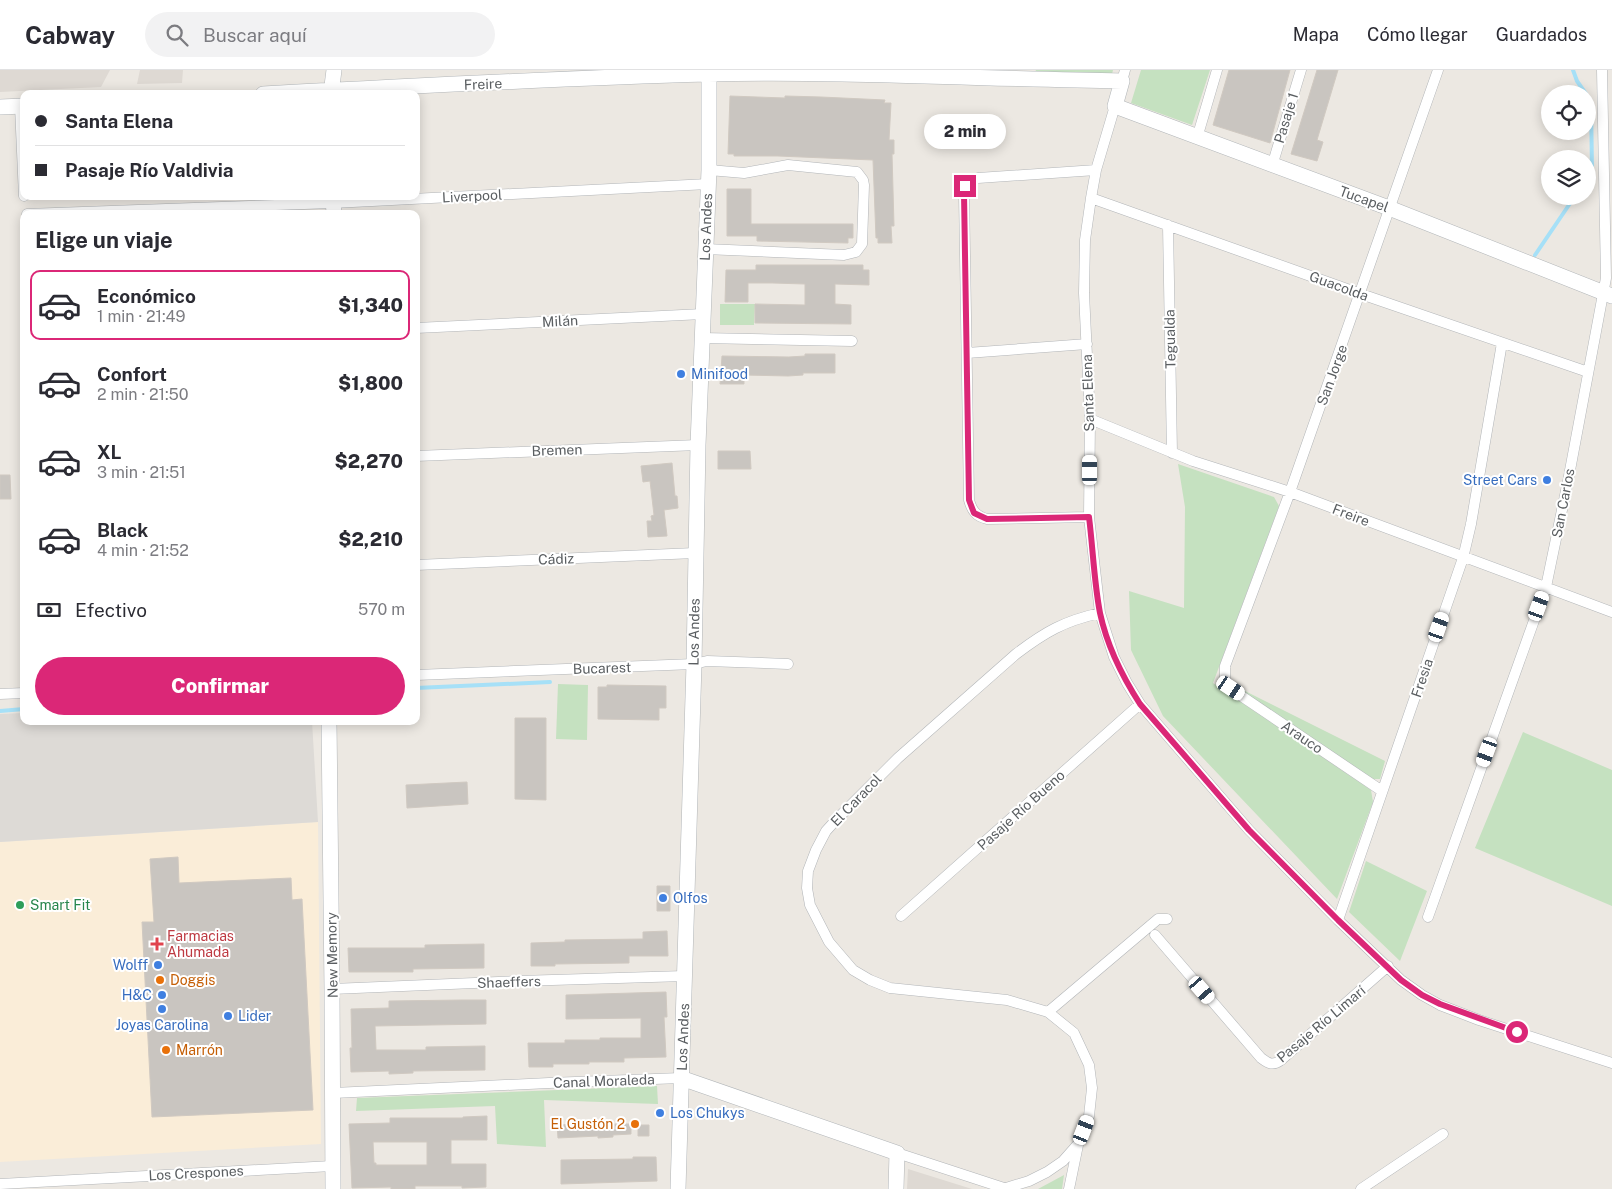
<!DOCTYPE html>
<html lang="es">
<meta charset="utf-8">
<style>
body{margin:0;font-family:"Public Sans",sans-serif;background:#f2f2f3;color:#2b2b33;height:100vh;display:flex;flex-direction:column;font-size:19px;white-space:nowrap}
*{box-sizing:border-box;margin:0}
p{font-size:16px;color:#7c7c81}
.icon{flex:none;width:28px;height:28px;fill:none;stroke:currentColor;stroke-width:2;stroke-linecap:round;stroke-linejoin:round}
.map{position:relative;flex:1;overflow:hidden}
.sheet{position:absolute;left:20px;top:140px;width:400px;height:515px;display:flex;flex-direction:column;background:#fff;border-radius:10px;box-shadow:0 2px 12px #0003}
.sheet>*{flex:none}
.top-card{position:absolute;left:20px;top:20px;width:400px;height:110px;border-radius:10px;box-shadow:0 2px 12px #0003;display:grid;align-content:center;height:110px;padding:0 15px;background:#fff}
.buttons{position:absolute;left:1541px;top:15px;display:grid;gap:10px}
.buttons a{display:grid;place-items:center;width:55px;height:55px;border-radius:50%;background:#fff;box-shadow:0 2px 12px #0003;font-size:25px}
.end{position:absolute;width:22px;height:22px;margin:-11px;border:6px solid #db2777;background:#fff;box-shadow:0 0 0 2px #fff}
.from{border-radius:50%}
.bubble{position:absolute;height:35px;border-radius:18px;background:#fff;box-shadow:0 2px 12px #0003;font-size:16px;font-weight:800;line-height:35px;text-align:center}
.car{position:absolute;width:15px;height:30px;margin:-15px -8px;border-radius:6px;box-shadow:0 0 4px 1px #0007;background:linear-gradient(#fff 24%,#345 0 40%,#fff 0 76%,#345 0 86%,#fff 0)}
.top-card b{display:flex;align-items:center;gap:18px;height:48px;font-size:19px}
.top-card b+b{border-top:1px solid #e1e1e2}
.top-card i{width:12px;height:12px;background:#2b2b33}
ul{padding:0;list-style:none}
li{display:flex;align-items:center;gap:15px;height:70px;margin:0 10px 8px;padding:0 5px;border:2px solid transparent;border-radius:10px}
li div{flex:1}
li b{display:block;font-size:19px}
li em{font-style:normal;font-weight:800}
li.selected{border-color:#db2777}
li>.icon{width:45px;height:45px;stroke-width:1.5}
h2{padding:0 15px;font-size:22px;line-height:60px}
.pay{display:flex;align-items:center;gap:12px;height:55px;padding:0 15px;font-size:19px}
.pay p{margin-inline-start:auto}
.button{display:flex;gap:10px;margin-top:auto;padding:10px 15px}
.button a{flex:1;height:58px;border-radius:30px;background:#db2777;color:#fff;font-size:20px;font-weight:800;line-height:58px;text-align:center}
header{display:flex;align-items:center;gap:30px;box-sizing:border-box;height:70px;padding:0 25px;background:#fff;border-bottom:1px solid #e1e1e2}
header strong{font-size:24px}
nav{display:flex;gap:28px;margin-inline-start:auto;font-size:18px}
.search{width:350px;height:45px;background:#f2f2f3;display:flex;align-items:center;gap:12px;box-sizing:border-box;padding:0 18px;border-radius:28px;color:#7c7c81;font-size:19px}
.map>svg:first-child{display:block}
.commercial{fill:#faedd8}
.industrial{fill:#dddad6}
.education{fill:#ded9d3}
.green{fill:#c5e1c0}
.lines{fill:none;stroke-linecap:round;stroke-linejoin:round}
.stream{stroke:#a6e0f7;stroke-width:4}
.building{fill:#c9c5c0;stroke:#d0c9c1;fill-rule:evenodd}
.street-casing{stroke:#b2b5b8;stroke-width:11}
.secondary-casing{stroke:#b1b5b8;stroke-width:16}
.street{stroke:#fff;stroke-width:10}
.secondary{stroke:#fff;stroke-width:15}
.route{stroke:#db2777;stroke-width:6}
.shop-dot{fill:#3f7fe0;stroke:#fff;stroke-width:2}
.leisure-dot{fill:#2e9e5b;stroke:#fff;stroke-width:2}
.health-dot{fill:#e0444e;stroke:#fff;stroke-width:2}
.food-dot{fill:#e8710a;stroke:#fff;stroke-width:2}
.labels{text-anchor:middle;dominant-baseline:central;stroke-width:4;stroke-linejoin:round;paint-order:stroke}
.street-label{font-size:14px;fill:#5a5e61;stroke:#fff}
.shop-label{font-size:14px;fill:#366cbe;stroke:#fff;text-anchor:start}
.leisure-label{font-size:14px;fill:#27864d;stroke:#fff;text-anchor:start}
.health-label{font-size:14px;fill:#be3a42;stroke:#fff;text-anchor:start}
.food-label{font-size:14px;fill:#c56008;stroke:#fff;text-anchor:start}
</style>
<header>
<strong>Cabway</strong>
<div class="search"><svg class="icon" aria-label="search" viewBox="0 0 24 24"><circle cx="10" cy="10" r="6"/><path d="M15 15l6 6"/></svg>Buscar aquí</div>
<nav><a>Mapa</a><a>Cómo llegar</a><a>Guardados</a></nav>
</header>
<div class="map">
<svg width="1612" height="1119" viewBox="0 0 1612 1119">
<rect width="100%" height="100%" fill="#ece8e2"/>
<path class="commercial" d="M318 752 321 1074 0 1092V772Z"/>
<path class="industrial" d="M24 643V651H312L318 752 0 772V644Z"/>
<path class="education" d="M0 0H110L101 17 0 22Z
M140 0H183L182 13 137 14Z
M908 1099 972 1119H907Z"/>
<path class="green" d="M1036 0H1113L1112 4 1035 2Z
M1141 0H1210L1192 55 1131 33Z
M720 234H755L754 255H720Z
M1178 394 1274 427 1279 436 1213 613 1371 720 1373 732 1337 829 1163 646 1131 580 1129 521 1184 538 1185 437Z
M558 614 588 615 587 670 556 669Z
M1231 614 1385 691 1380 709H1371Z
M1523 662 1612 700V836L1475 778Z
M1366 791 1427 821 1400 891 1349 842Z
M657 1016 658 1034 544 1030 546 1077 497 1074 495 1036 356 1041 357 1028Z
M1064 1105 1062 1119H1038Z"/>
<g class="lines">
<path class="stream" d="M1573 0 1577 11 1586 24
M1588 27 1591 32 1592 100 1588 107
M1535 185 1575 126
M416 618 550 612
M0 641 24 639"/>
</g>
<path class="building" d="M1229 0H1290L1270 73 1213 55Z
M1317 0H1338L1317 70 1323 72 1317 91 1291 84Z
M730 26 785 28V26L821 27 885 30 884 33H891L889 70H894V84H892L894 156H891L892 173H878V168H876L873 90 778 86H734V84H728Z
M727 119H751V154H853V168H848V173L757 171V166H727Z
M756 195H863V200H869V215L835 214V234L851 235V254L755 253V234L805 235V214L773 213H748V232H725L726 200H756Z
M805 284H835V303H803V305L788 306 744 305V314H720L722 286 789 287 805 286Z
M718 381H750L751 399H718Z
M672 393 675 426H677L678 438 664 440 667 466 648 467 647 451H652L651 446 654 445 650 411 643 412 641 396Z
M0 405H10L11 429H0Z
M607 615 666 616V638H659V650L598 649V617H607Z
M515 648H546V730L515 729Z
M467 712 468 734 407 738 406 715Z
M178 787 179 813 291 808 292 830 302 829 313 1040 152 1047 142 852H154L150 789Z
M657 816H670V841H657Z
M667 861 668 886H629V893L555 894V896H531V873L565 872V870L643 869V862Z
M484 874V898L413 899V902H349L348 878H425V875Z
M666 922 667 947H664L666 987 624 988V992H589V994H553V997H529L528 973H565V970H600V968H641V948L566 949V925Z
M462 930H486V954L375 956 376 980H426V977L485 976V1000L413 1001V1003L389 1004V1001L351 1002 350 978H352L351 939 389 938V931Z
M487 1046V1070H451V1094H486V1117L462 1118V1116H415V1119H391V1117L352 1118 349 1054 390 1053V1048H463V1047ZM373 1072H427V1095H376V1093H374Z
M591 1053 592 1054H631V1064L613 1065V1067L598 1068V1066L558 1068 557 1055Z
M638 1055H649V1066H638Z
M633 1087H656L657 1111 561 1114V1090L633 1089Z"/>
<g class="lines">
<g class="street-casing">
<path id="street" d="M1122 11 1125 0
M20 36 24 126
M1115 36 1096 100 1091 128 1085 170 1084 223 1090 349 1089 447 1100 543 1114 587 1127 613 1140 634 1249 760 1338 850 1401 910 1422 925 1440 935 1479 950 1612 993
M1197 68 1217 0
M1272 96 1301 0
M1091 128 1361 224 1588 302
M27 144 333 133 708 114
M1168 155 1172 383
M705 179 844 185 856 182 862 174 864 115 863 110 857 102 788 95 744 103 709 100
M416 258 703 244
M702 268 852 271
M967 283 1087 274
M1090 349 1193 391 1290 422 1612 542
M416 386 698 375
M1089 447 987 449C976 446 972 441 969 430L964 123C965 114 969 110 978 108L1096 100
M416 495 695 483
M416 605 694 594 707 591 788 594
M0 624 24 623
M1382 721 1231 619 1225 609V596L1290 422 1438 0
M901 846 1140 634
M1428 847 1546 517 1568 411 1606 208 1602 0
M1338 850 1463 488 1471 454 1502 273
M1155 865 1261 988C1269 994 1273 996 1281 990L1388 896
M332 919 519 911 685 906
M1048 942 1158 849H1167
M333 1023 549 1013 681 1008
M897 1083 1007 1119
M0 1114 332 1096
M1006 1118 1029 1111 1047 1102 1063 1091 1078 1074 1089 1046 1092 1018 1089 995 1074 963 1048 942 1007 930 890 918 870 910 853 900 829 872 810 835 807 818 808 801 816 780 826 761 836 750 898 688 1016 584C1045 562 1064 551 1100 543
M1069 1119 1078 1075
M1361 1119 1443 1064"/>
</g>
<g class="secondary-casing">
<path id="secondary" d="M263 24C411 16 559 8 708 4 846 1 984 9 1122 11L1115 36 1389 138 1612 226
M331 24 334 0
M0 37 24 36
M333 126 334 144
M329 651 332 919 333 1119
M681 1008 897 1083 896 1119
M678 1119 694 594 698 375 709 100V0"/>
</g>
<use href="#street" class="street"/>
<use href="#secondary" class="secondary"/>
</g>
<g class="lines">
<path class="route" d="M965 116 964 123 969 430 974 443 987 449 1089 447C1093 479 1094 512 1100 543 1107 576 1122 606 1140 634L1249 760 1338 850 1401 910 1422 925 1440 934 1517 962"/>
</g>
<g class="shop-dot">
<circle cx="681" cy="304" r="5"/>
<circle cx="1547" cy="410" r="5"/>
<circle cx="663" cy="828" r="5"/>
<circle cx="158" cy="895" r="5"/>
<circle cx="162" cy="925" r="5"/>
<circle cx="162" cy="939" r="5"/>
<circle cx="228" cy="946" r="5"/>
<circle cx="660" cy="1043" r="5"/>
</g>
<circle class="leisure-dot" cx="20" cy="835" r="5"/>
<path class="health-dot" d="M154.5 866.5h5v5h5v5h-5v5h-5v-5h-5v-5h5z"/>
<g class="food-dot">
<circle cx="160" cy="910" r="5"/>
<circle cx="166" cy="980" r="5"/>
<circle cx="635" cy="1054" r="5"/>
</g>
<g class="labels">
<g class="street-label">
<text transform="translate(483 14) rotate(-2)">Freire</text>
<text transform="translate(1286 48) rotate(-73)">Pasaje 1</text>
<text transform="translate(472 126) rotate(-3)">Liverpool</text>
<text transform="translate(1364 129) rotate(20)">Tucapel</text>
<text transform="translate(706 157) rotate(-88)">Los Andes</text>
<text transform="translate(1339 216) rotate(20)">Guacolda</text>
<text transform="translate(560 251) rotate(-3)">Milán</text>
<text transform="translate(1170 269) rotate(-91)">Tegualda</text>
<text transform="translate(1332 305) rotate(-70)">San Jorge</text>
<text transform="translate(1088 323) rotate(-92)">Santa Elena</text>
<text transform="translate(557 380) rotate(-2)">Bremen</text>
<text transform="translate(1563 433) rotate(-79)">San Carlos</text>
<text transform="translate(1351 445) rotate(21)">Freire</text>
<text transform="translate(556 489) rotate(-2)">Cádiz</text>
<text transform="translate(694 562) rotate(-89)">Los Andes</text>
<text transform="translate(602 598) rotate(-2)">Bucarest</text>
<text transform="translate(1422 608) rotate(-71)">Fresia</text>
<text transform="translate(1302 667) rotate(34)">Arauco</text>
<text transform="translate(856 730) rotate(-46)">El Caracol</text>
<text transform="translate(1021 740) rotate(-42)">Pasaje Río Bueno</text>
<text transform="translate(332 885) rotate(-91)">New Memory</text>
<text transform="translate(509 912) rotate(-2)">Shaeffers</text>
<text transform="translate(1321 954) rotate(-40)">Pasaje Río Limarí</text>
<text transform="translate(683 967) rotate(-88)">Los Andes</text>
<text transform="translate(604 1011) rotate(-2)">Canal Moraleda</text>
<text transform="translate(196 1103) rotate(-3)">Los Crespones</text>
</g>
<g class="shop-label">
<text x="691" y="304">Minifood</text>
<text x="1537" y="410" text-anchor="end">Street Cars</text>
<text x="673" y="828">Olfos</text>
<text x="148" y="895" text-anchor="end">Wolff</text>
<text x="152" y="925" text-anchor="end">H&amp;C</text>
<text x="238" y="946">Lider</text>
<text x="162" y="955" text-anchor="middle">Joyas Carolina</text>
<text x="670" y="1043">Los Chukys</text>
</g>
<g class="leisure-label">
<text x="30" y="835">Smart Fit</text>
</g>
<g class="health-label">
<text x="167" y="866">Farmacias<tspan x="167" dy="16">Ahumada</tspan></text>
</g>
<g class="food-label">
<text x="170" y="910">Doggis</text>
<text x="176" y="980">Marrón</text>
<text x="625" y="1054" text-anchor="end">El Gustón 2</text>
</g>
</g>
</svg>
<div class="buttons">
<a><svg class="icon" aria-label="locate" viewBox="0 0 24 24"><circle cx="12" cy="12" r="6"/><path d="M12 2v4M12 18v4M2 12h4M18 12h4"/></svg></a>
<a><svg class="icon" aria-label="layers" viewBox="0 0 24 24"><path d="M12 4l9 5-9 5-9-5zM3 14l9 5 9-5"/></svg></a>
</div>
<i class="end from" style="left:1517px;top:962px"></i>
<i class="end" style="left:965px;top:116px"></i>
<div class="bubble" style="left:924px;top:44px;width:82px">2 min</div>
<i class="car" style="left:1090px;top:400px;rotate:0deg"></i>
<i class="car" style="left:1539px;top:536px;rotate:20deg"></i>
<i class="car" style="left:1439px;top:557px;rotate:19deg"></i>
<i class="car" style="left:1231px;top:618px;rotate:124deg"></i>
<i class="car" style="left:1487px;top:682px;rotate:200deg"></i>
<i class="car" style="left:1202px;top:920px;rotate:139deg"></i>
<i class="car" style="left:1084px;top:1060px;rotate:21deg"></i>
<div class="top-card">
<b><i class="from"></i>Santa Elena</b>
<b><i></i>Pasaje Río Valdivia</b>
</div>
<section class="sheet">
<h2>Elige un viaje</h2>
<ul>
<li class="selected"><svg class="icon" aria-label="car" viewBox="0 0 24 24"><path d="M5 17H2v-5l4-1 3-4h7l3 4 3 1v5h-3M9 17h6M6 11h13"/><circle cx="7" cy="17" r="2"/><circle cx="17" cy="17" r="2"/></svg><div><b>Económico</b><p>1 min · 21:49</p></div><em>$1,340</em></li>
<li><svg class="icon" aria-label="car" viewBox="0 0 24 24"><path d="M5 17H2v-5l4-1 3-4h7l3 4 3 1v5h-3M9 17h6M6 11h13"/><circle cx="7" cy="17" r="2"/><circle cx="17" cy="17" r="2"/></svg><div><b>Confort</b><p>2 min · 21:50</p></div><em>$1,800</em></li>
<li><svg class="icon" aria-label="car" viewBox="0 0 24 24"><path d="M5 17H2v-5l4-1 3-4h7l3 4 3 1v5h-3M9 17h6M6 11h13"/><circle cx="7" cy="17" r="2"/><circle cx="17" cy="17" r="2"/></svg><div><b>XL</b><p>3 min · 21:51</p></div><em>$2,270</em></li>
<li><svg class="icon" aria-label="car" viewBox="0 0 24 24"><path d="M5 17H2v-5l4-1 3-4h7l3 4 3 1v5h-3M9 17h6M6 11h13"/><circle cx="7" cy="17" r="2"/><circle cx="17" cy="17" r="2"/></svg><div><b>Black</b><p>4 min · 21:52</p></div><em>$2,210</em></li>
</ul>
<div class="pay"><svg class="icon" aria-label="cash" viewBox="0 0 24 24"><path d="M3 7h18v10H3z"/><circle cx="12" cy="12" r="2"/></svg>Efectivo<p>570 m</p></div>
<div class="button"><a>Confirmar</a></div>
</section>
</div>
